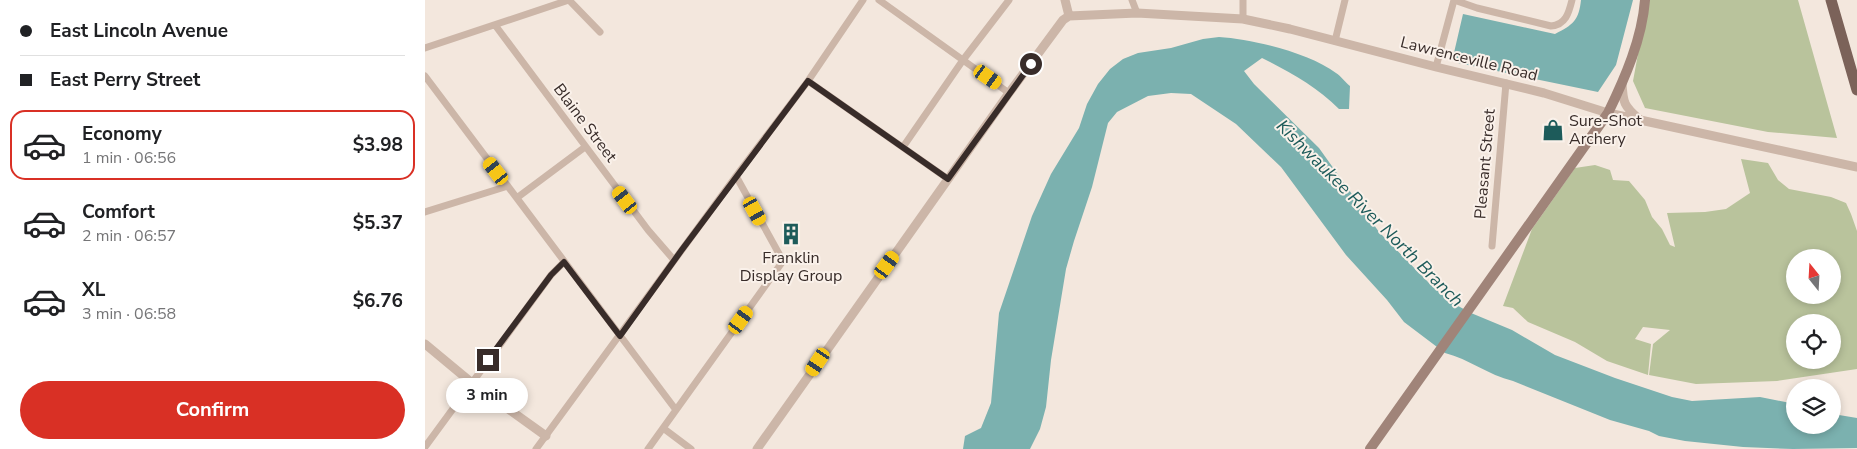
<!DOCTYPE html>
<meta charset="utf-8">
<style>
body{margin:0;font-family:"Nunito Sans",sans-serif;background:#f2f2f2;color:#202124;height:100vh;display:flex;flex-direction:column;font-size:19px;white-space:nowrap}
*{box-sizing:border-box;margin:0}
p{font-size:16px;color:#757577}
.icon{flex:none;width:28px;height:28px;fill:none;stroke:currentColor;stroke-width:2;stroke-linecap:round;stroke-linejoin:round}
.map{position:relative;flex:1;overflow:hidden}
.panel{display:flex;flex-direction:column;background:#fff;width:425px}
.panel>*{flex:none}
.hud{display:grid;align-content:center;height:110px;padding:0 20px;background:#fff}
.needle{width:32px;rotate:342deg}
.controls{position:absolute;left:1361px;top:249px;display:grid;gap:10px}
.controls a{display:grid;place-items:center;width:55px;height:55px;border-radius:50%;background:#fff;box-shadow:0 2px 8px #0003;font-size:25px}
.end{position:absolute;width:22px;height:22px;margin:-11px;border:6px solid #382c29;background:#fff;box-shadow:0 0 0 2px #fff}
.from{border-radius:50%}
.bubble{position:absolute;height:35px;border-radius:18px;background:#fff;box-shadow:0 2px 8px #0003;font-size:16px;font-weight:700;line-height:35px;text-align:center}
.car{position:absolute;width:15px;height:30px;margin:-15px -8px;border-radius:6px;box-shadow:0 0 4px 1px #0007;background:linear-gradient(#f5c518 24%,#345 0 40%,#f5c518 0 76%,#345 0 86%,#f5c518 0)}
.hud b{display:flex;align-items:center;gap:18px;height:48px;font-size:19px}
.hud b+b{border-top:1px solid #e0e0e0}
.hud i{width:12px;height:12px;background:#202124}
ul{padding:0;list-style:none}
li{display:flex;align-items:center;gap:15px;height:70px;margin:0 10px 8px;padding:0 10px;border:2px solid transparent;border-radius:15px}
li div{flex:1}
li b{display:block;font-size:19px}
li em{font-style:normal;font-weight:700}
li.selected{border-color:#d93025}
li>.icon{width:45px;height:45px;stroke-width:1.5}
.action{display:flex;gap:10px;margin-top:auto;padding:10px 20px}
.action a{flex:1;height:58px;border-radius:30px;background:#d93025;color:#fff;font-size:20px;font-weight:700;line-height:58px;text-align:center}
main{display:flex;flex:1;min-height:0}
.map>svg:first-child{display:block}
.green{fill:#b9c39c;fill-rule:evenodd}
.water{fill:#7bb1af}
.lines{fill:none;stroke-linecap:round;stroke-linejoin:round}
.minor{stroke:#ccb6a8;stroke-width:7}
.tertiary{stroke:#ccb6a8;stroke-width:9}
.secondary{stroke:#a08479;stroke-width:10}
.primary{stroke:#7b6259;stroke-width:11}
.route{stroke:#382c29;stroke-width:6}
.labels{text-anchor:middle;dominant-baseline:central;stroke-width:4;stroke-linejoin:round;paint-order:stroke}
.street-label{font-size:16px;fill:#382c29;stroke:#faf1ea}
.poi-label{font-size:16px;fill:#382c29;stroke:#faf1ea;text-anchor:start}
.water-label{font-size:18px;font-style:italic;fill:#1d5b5a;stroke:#faf1ea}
</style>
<main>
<section class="panel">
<div class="hud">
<b><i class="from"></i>East Lincoln Avenue</b>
<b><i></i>East Perry Street</b>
</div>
<ul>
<li class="selected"><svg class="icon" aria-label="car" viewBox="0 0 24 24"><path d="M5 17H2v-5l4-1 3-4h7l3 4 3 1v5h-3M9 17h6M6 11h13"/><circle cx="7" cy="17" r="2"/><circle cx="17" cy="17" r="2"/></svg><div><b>Economy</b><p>1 min · 06:56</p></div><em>$3.98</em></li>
<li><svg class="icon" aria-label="car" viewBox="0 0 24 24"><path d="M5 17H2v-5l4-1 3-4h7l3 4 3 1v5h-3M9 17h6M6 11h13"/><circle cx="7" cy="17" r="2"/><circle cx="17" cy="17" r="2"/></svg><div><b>Comfort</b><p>2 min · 06:57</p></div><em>$5.37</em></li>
<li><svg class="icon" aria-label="car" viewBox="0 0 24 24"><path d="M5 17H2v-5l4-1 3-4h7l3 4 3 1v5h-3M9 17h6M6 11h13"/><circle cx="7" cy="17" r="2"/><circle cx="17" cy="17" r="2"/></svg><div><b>XL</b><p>3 min · 06:58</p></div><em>$6.76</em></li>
</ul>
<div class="action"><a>Confirm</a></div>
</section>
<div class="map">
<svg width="1432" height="449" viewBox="0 0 1432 449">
<rect width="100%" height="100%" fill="#f3e7dd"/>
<path class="green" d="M1223 0H1373L1412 138 1343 132 1220 108 1208 81Z
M1316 159 1343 163 1353 180 1364 189 1406 197 1421 203 1426 214 1432 231V369L1352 381 1271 384 1224 375 1228 344 1245 330 1218 327 1210 339 1226 344 1223 375 1182 361 1150 342 1103 322 1088 308 1078 306 1107 229 1150 168 1170 165 1185 170 1188 180 1204 181 1220 200 1227 217 1237 229 1245 245 1250 247 1242 213 1280 212 1301 209 1325 193ZM1370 258H1408V295H1370ZM1370 322H1408V360H1370Z"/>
<path class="water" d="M1156 0H1208L1191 65 1173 92 1033 63 1028 57 1038 14 1130 34C1148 25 1154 20 1156 0Z
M794 37C827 39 884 53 911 73 916 76 920 82 925 86L924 109H914C892 87 865 72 837 58L819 71 829 84 894 148 954 232 1004 283 1024 301 1046 313 1087 330 1130 355 1190 378 1247 397 1267 401 1335 397 1370 404V425H1408V414L1432 418V448L1368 449 1318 447 1260 441 1234 436 1224 431 1185 420 1088 381C1063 375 1044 359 1020 353L979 322 962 300 921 255 856 167 811 124 766 94 746 93 723 96 692 112 683 123 667 187 649 241 641 269 626 360 621 407 615 429 605 449H538L540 436 556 428 566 403 574 313 607 216 626 174 654 128 662 104 673 84 685 69 698 59 713 53 746 48 778 39Z"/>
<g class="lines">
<path class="minor" d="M144 0 175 32
M454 0 584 93
M707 0 712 13
M1029 0 1052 8 1126 26C1141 25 1144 12 1147 0
M818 19V0
M70 25 223 230 249 260
M910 41 920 0
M0 48 144 0
M1011 67 1029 0
M0 76 251 410
M383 81 523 179
M478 147 538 60 584 0
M93 197 160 147
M0 212 83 186
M1067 246 1081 83
M238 428 266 449
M0 447 126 275 139 262
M111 449 311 176 383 81 438 0
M223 449 358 261 311 176"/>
<path class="tertiary" d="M640 0 644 16
M644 16 712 13 818 19 865 29 1011 67 1119 93 1183 113 1432 167
M1197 83C1198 103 1199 106 1214 119
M0 344 47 383 121 436
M332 449 584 93 638 20 644 16"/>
<path class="secondary" d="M945 449 1183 113C1200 78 1217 39 1220 0"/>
<path class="primary" d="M1406 0 1432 90"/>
</g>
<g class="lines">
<path class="route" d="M63 360 126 275 139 262 195 336 256 251 383 81 523 179 606 64"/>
</g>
<defs>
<g id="shop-bare" transform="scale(1.725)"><path d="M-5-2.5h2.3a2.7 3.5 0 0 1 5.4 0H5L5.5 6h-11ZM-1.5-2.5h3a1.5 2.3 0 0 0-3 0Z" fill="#1d5b5a" stroke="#faf1ea" stroke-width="2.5" paint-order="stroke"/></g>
<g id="building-bare" transform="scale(1.725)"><path d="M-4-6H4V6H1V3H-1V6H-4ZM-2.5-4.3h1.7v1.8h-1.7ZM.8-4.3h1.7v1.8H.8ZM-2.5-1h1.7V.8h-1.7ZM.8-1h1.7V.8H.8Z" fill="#1d5b5a" stroke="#faf1ea" stroke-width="2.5" paint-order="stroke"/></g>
</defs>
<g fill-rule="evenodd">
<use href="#shop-bare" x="1128" y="130"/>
<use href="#building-bare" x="366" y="234"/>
</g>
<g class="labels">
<g class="street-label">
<text transform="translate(1044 59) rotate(14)">Lawrenceville Road</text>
<text transform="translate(160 123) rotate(53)">Blaine Street</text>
<text transform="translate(1060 164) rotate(-85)">Pleasant Street</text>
</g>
<g class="poi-label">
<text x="1144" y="121">Sure-Shot<tspan x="1144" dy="18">Archery</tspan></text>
<text x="366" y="258" text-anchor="middle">Franklin<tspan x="366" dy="18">Display Group</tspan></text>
</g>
<g class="water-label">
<text transform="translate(945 213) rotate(45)">Kishwaukee River North Branch</text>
</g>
</g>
</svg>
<div class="controls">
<a><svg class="needle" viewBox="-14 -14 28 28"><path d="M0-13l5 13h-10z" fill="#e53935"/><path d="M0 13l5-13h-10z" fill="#757577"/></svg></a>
<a><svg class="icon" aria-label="locate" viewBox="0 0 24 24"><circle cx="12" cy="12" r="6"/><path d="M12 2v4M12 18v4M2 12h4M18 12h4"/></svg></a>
<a><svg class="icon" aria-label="layers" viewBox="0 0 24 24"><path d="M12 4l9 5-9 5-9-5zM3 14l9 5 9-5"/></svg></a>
</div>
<i class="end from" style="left:606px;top:64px"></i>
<i class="end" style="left:63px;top:360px"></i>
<div class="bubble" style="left:21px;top:378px;width:82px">3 min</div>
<i class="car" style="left:563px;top:77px;rotate:125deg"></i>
<i class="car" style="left:71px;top:171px;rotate:322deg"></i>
<i class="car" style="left:200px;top:200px;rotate:323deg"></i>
<i class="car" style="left:330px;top:211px;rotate:151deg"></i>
<i class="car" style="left:462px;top:265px;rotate:36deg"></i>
<i class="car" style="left:316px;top:320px;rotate:36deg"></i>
<i class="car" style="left:393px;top:362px;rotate:214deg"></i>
</div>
</main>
